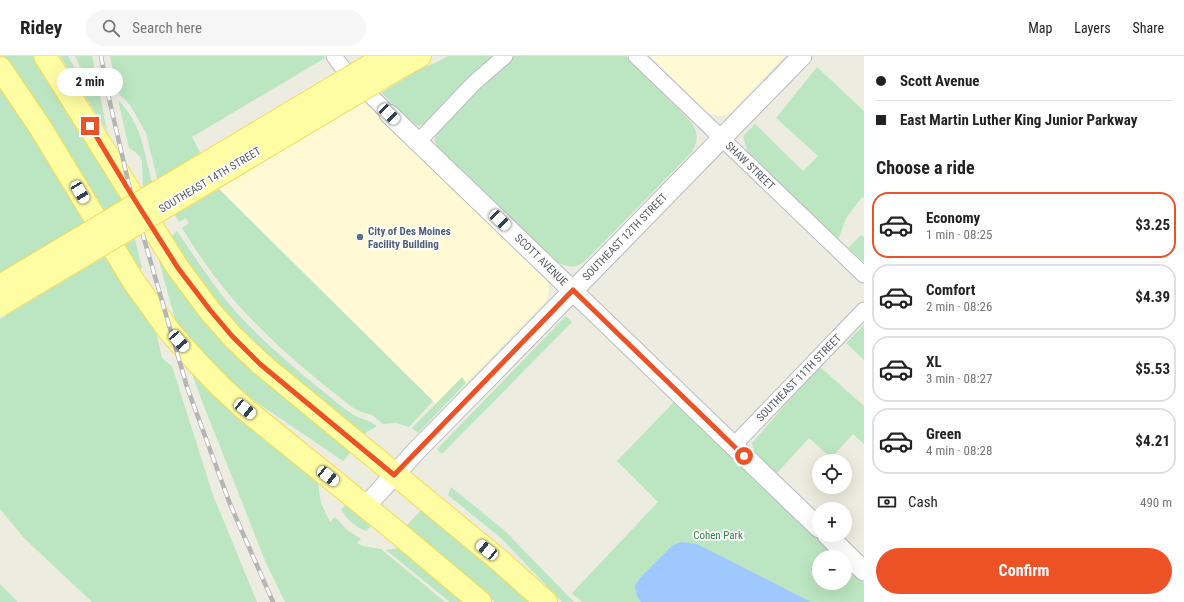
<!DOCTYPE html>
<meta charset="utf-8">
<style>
body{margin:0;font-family:"Roboto Condensed",sans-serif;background:#f6f6f6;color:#222;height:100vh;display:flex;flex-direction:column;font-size:15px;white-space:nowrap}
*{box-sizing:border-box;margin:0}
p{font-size:13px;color:#767676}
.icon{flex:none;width:22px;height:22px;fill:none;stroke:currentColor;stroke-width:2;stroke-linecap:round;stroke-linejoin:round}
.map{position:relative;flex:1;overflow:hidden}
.details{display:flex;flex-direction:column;background:#fff;width:320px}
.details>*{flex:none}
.top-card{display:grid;align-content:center;height:88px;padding:0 12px;background:#fff}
.tools{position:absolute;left:812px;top:398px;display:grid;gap:8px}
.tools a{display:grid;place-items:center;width:40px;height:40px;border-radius:50%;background:#fff;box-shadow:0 4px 16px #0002;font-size:20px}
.end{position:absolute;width:18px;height:18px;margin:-9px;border:5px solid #ed5126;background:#fff;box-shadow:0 0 0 2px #fff}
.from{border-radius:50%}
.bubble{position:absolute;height:28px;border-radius:14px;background:#fff;box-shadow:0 4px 16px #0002;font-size:13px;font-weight:700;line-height:28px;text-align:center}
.car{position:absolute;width:12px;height:24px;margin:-12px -6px;border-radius:5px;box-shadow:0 0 3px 1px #0007;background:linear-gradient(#fff 24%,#345 0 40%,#fff 0 76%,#345 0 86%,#fff 0)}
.top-card b{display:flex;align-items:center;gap:14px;height:38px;font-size:15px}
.top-card b+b{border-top:1px solid #e0e0e0}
.top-card i{width:10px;height:10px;background:#222}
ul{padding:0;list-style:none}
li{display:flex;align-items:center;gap:12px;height:66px;margin:0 8px 6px;padding:0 4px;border:2px solid #e0e0e0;border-radius:16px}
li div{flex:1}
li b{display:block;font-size:15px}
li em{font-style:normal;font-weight:700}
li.active{border-color:#ed5126}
li>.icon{width:36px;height:36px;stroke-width:1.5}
h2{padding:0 12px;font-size:18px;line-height:48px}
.pay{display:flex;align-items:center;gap:10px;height:44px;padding:0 12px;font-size:15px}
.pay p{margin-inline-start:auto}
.cta{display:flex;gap:8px;margin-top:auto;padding:8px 12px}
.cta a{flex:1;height:46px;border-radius:24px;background:#ed5126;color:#fff;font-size:16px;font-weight:700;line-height:46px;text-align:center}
header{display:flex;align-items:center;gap:24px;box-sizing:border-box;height:56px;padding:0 20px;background:#fff;border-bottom:1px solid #e0e0e0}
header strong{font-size:19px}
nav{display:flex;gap:22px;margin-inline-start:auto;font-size:14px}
.search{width:280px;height:36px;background:#f6f6f6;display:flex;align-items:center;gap:10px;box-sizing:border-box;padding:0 14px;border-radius:22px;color:#767676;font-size:15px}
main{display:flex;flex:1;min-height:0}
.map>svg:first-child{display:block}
.commercial{fill:#fffad4}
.green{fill:#bce6c1}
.water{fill:#9ec8ff}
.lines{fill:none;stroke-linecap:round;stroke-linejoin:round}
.minor-casing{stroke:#b8bac0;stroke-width:17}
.tertiary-casing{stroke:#b8bac0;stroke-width:21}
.primary-casing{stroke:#f4dd52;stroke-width:24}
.minor{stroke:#fff;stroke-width:15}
.tertiary{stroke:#fff;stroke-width:19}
.primary{stroke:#fffda3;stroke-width:22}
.rail-casing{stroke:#b4b5b5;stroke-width:4.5}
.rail{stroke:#fff;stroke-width:3;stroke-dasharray:9;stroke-linecap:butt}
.primary-bridge-casing{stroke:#f4dd52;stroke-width:24;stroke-linecap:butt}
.primary-bridge{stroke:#fffda3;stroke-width:22}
.route{stroke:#ed5126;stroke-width:5}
.service-dot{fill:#5c6f8a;stroke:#fff;stroke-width:1.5}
.labels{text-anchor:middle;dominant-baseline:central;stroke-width:3.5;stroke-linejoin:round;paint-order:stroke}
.street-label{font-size:11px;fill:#595c62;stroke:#fff}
.service-label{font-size:11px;font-weight:bold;fill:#4e5e75;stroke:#fff;text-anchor:start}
.park-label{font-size:11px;fill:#318140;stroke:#fff}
</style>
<header>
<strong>Ridey</strong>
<div class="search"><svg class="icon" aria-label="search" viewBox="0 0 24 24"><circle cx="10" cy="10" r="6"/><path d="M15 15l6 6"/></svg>Search here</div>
<nav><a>Map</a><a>Layers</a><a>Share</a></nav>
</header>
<main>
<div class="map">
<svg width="864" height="546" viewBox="0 0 864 546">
<rect width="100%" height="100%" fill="#edece0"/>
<path class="commercial" d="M650 0H785L730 57 727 59 720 60 711 58 706 55Z
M365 46 543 218 549 229V237L546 245 441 353 219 133Z"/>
<path class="green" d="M3 0H33L82 74 125 145 104 158 58 83Z
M60 0H68C77 16 83 31 100 39L107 75Z
M75 0H92L98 32C86 25 81 12 75 0Z
M110 0H324L325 2 192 81 202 100 158 126 146 77 130 49 117 36Z
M448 0H498L429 66 419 70 413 67 381 37 420 13 435 7Z
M512 0H626L691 66C699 78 698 84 692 96L585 205C574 214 565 211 554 204L437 90 435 86V76Z
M817 11 864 55V142L862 141 846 162 838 184 747 95 743 80 755 68 803 115 818 100 776 62Z
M0 32 46 100 87 168 0 220Z
M118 44C144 71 143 96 153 129L143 135 142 105C139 98 135 96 129 92Z
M219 133 433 345 409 371 396 367 383 368 372 359 359 355 352 351C319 325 286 299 257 269 228 240 203 207 182 172L189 167 186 162 179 166 175 159Z
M177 175C196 203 214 231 237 257 271 294 310 325 349 356 358 363 368 363 377 370L367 376 364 379 274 306 246 279 221 250 202 226 171 181Z
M861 179 864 181V206L848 192Z
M135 183 142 212 138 214 124 190Z
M106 200 132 243 156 276 162 302 169 308 172 310 213 439 257 546H92L24 482 0 453V263Z
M161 204 351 396 343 405 237 333 207 303 176 267 159 205Z
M566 260 572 266 442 398 437 393 440 390Z
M864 269V304L846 287Z
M819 310 864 350V388L853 378 831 402 809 382 777 417 754 396 752 387Z
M191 315C228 358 275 392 318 427L321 447 330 466 335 461 347 474 361 483 357 487 363 490 381 493 445 546H285L266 507 202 345Z
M462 321 466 327 418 377 412 372Z
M675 345 837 501H819V527H845V509L864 527V546H582L572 537 658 446 617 405Z
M451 431 505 475 574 546H562L502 483 448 439Z
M345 449 371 470 366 475C355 471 348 464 341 454Z
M422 453 514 530 531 546H495L410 475 406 470Z
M398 492 463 546H450L386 494Z
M0 528 18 546H0Z"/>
<path class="water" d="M681 486 697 488 811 546H641L637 540 635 530 640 522 672 490Z"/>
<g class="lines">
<g class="minor-casing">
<path id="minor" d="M334 0 342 11 389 58
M636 0 864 219
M418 86 474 27 505 0
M734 389 864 254"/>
</g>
<g class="tertiary-casing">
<path id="tertiary" d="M389 58 819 472
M366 450 418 393 486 324 802 0
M827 479 864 515"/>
</g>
<g class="primary-casing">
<path id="primary" d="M45 0 178 212 210 255 232 280 260 307 499 504 546 546
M405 8 420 0
M0 12 40 71 134 226 170 276 195 304 219 329 245 353 392 472 480 546"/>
</g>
<use href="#minor" class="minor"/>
<use href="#tertiary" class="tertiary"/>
<use href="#primary" class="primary"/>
<g class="rail-casing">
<path id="rail" d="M101 0 108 38 131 138 187 331 230 448 273 546"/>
</g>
<use href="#rail" class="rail"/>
<g class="primary-bridge-casing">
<path id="primary-bridge" d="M0 230 386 0
M0 249 405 8"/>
</g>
<use href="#primary-bridge" class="primary-bridge"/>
</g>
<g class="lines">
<path class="route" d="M90 70 131 138 178 212 210 254 232 280 260 308 394 419 573 234 744 400"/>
</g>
<circle class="service-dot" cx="360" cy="181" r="4"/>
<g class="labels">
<g class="street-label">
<text transform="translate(750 110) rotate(44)">SHAW STREET</text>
<text transform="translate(210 124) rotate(-31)">SOUTHEAST 14TH STREET</text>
<text transform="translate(625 181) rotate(-46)">SOUTHEAST 12TH STREET</text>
<text transform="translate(541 204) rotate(44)">SCOTT AVENUE</text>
<text transform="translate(799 322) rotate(-46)">SOUTHEAST 11TH STREET</text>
</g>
<g class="service-label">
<text x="368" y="175">City of Des Moines<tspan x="368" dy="13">Facility Building</tspan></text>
</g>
<g class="park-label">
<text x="718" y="479">Cohen Park</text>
</g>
</g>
</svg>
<div class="tools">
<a><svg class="icon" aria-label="locate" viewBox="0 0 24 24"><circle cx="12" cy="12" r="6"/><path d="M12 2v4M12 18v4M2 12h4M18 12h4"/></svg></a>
<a>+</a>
<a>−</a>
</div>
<i class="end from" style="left:744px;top:400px"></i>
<i class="end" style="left:90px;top:70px"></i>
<div class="bubble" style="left:57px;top:12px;width:66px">2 min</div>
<i class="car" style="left:389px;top:58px;rotate:134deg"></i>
<i class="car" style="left:80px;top:136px;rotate:149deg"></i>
<i class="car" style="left:500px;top:164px;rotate:134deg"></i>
<i class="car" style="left:179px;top:285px;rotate:139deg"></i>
<i class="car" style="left:245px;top:353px;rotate:129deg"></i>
<i class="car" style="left:328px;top:420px;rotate:128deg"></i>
<i class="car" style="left:487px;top:494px;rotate:309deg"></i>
</div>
<section class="details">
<div class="top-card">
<b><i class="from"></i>Scott Avenue</b>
<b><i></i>East Martin Luther King Junior Parkway</b>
</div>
<h2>Choose a ride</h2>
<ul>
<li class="active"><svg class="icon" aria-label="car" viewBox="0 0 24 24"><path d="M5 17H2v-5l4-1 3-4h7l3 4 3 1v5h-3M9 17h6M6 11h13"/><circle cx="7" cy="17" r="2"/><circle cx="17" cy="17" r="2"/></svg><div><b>Economy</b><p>1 min · 08:25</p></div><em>$3.25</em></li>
<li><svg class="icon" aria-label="car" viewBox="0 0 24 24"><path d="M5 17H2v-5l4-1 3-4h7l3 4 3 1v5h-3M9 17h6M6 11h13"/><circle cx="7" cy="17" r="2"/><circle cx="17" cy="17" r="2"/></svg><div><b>Comfort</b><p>2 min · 08:26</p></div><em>$4.39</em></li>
<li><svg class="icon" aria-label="car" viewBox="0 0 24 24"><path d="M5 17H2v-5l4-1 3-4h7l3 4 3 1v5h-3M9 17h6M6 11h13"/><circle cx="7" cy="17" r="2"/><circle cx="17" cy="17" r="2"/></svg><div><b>XL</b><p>3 min · 08:27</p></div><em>$5.53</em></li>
<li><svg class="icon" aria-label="car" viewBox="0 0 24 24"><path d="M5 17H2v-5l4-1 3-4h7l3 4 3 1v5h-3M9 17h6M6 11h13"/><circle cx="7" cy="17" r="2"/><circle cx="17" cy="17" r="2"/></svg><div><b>Green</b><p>4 min · 08:28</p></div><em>$4.21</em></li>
</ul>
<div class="pay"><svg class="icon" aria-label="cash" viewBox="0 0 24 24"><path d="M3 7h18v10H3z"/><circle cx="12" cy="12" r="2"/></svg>Cash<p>490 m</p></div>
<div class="cta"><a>Confirm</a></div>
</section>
</main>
